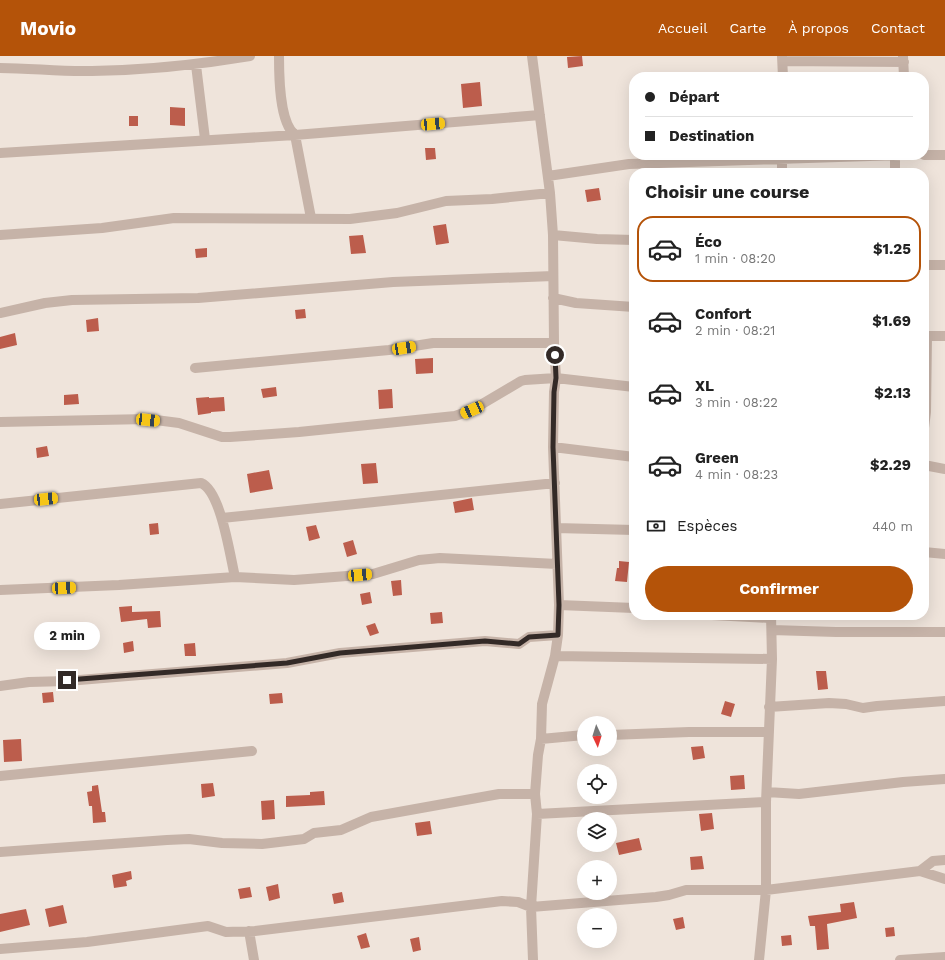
<!DOCTYPE html>
<html lang="fr">
<meta charset="utf-8">
<style>
body{margin:0;font-family:"Work Sans",sans-serif;background:#f6f6f6;color:#222;height:100vh;display:flex;flex-direction:column;font-size:15px;white-space:nowrap}
*{box-sizing:border-box;margin:0}
p{font-size:13px;color:#767676}
.icon{flex:none;width:22px;height:22px;fill:none;stroke:currentColor;stroke-width:2;stroke-linecap:round;stroke-linejoin:round}
.map{position:relative;flex:1;overflow:hidden}
.panel{position:absolute;left:629px;top:112px;width:300px;height:452px;display:flex;flex-direction:column;background:#fff;border-radius:16px;box-shadow:0 4px 16px #0002}
.panel>*{flex:none}
.hud{position:absolute;left:629px;top:16px;width:300px;height:88px;border-radius:16px;box-shadow:0 4px 16px #0002;display:grid;align-content:center;height:88px;padding:0 16px;background:#fff}
.needle{width:26px;rotate:176deg}
.controls{position:absolute;left:577px;top:660px;display:grid;gap:8px}
.controls a{display:grid;place-items:center;width:40px;height:40px;border-radius:50%;background:#fff;box-shadow:0 4px 16px #0002;font-size:20px}
.end{position:absolute;width:18px;height:18px;margin:-9px;border:5px solid #332a27;background:#fff;box-shadow:0 0 0 2px #fff}
.from{border-radius:50%}
.bubble{position:absolute;height:28px;border-radius:14px;background:#fff;box-shadow:0 4px 16px #0002;font-size:13px;font-weight:700;line-height:28px;text-align:center}
.car{position:absolute;width:12px;height:24px;margin:-12px -6px;border-radius:5px;box-shadow:0 0 3px 1px #0007;background:linear-gradient(#f5c518 24%,#345 0 40%,#f5c518 0 76%,#345 0 86%,#f5c518 0)}
.hud b{display:flex;align-items:center;gap:14px;height:38px;font-size:15px}
.hud b+b{border-top:1px solid #e0e0e0}
.hud i{width:10px;height:10px;background:#222}
ul{padding:0;list-style:none}
li{display:flex;align-items:center;gap:12px;height:66px;margin:0 8px 6px;padding:0 8px;border:2px solid transparent;border-radius:16px}
li div{flex:1}
li b{display:block;font-size:15px}
li em{font-style:normal;font-weight:700}
li.current{border-color:#b45309}
li>.icon{width:36px;height:36px;stroke-width:1.5}
h2{padding:0 16px;font-size:18px;line-height:48px}
.pay{display:flex;align-items:center;gap:10px;height:44px;padding:0 16px;font-size:15px}
.pay p{margin-inline-start:auto}
.primary-button{display:flex;gap:8px;margin-top:auto;padding:8px 16px}
.primary-button a{flex:1;height:46px;border-radius:24px;background:#b45309;color:#fff;font-size:16px;font-weight:700;line-height:46px;text-align:center}
header{display:flex;align-items:center;gap:24px;box-sizing:border-box;height:56px;padding:0 20px;background:#b45309;color:#fff}
header strong{font-size:19px}
nav{display:flex;gap:22px;margin-inline-start:auto;font-size:14px}
.map>svg:first-child{display:block}
.building{fill:#bc5d4c}
.lines{fill:none;stroke-linecap:round;stroke-linejoin:round}
.minor{stroke:#c6b3a8;stroke-width:10}
.route{stroke:#332a27;stroke-width:5}
</style>
<header>
<strong>Movio</strong>
<nav><a>Accueil</a><a>Carte</a><a>À propos</a><a>Contact</a></nav>
</header>
<div class="map">
<svg width="945" height="904" viewBox="0 0 945 904">
<rect width="100%" height="100%" fill="#efe4db"/>
<path class="building" d="M582 0 583 10 568 12 567 1Z
M480 26 482 50 463 52 461 28Z
M170 51 185 52V70L170 69Z
M129 60H138V70H129Z
M425 92H435L436 103 426 104Z
M599 132 601 144 587 146 585 134Z
M446 168 449 187 436 189 433 170Z
M363 179 366 197 351 198 349 180Z
M207 192V201L196 202 195 193Z
M305 253 306 262 296 263 295 254Z
M98 262 99 275 87 276 86 264Z
M15 277 17 289 0 293V281Z
M433 302V317L416 318 415 303Z
M276 331 277 340 263 342 261 333Z
M392 333 393 352 379 353 378 334Z
M78 338 79 348 64 349V339Z
M209 341V342L224 341 225 355 211 356V357L198 359 196 342Z
M47 390 49 400 37 402 36 392Z
M376 407 378 427 363 428 361 408Z
M269 414 273 433 250 437 247 418Z
M472 442 474 454 455 457 453 446Z
M158 467 159 478 150 479 149 468Z
M316 469 320 482 309 485 306 471Z
M353 484 357 498 347 501 343 487Z
M619 505 629 506 627 526 615 525 617 512H619Z
M401 524 402 539 393 540 391 525Z
M370 536 372 547 362 549 360 538Z
M132 550V556L160 555 161 571 148 572 147 563 121 566 119 551Z
M442 556 443 567 431 568 430 557Z
M375 567 379 577 370 580 366 570Z
M133 585 134 595 124 597 123 587Z
M195 587 196 600H185L184 588Z
M816 615H826L828 633 818 634Z
M53 636 54 646 43 647 42 637Z
M282 637 283 647 270 648 269 638Z
M725 645 735 648 731 661 721 658Z
M21 683 22 705 4 706 3 684Z
M703 690 705 702 693 704 691 691Z
M744 719 745 733 731 734 730 720Z
M213 727 215 740 202 742 201 728Z
M98 729 102 756H105L106 766 93 767 92 750H89L87 736 92 735V730Z
M324 735 325 749 286 751V740L310 739V736Z
M274 744 275 763 262 764 261 745Z
M712 757 714 773 701 775 699 758Z
M430 765 432 778 417 780 415 767Z
M639 782 642 794 619 799 616 787Z
M702 800 704 813 691 814 690 801Z
M131 815 132 823 126 825 127 830 114 832 112 819Z
M278 828 280 842 269 845 266 831Z
M250 831 252 841 240 843 238 833Z
M342 836 344 846 334 848 332 838Z
M854 846 857 862 827 868 829 893 817 894 815 870H810L808 860 841 856 840 848Z
M63 849 67 867 49 871 45 853Z
M26 853 30 869 0 876V858Z
M683 861 685 872 676 874 673 863Z
M894 871 895 880 886 881 885 872Z
M366 877 370 891 361 893 357 880Z
M791 879 792 889 782 890 781 880Z
M419 881 421 894 413 896 410 883Z"/>
<g class="lines">
<path class="minor" d="M279 0C279 19 279 66 295 79L311 162
M532 0 550 137 553 179 554 287 556 322 554 336 553 391 559 549 558 579 555 600 542 648 541 683 538 699 535 738 537 758 531 851 533 904
M782 0 783 21
M903 0 904 21
M783 5 904 6
M196 9 205 83
M0 12C31 12 61 16 92 15 146 14 197 9 250 0
M0 97 295 79 540 59
M924 99H945
M782 117V99
M895 117V99
M548 120 629 108 900 99
M0 179 102 172 174 162 350 163 397 157 446 145 492 143 550 137
M553 179 597 183 634 184
M924 209H945
M553 242 576 247 634 251
M0 257 45 247 72 244 198 242 393 226 553 220
M924 280H945
M195 312 389 294 433 287H554
M0 366 148 363 179 367 222 381H230L299 376 455 360 472 354 521 325 525 324 556 322 634 331
M924 372 926 356 927 280
M553 391 634 401
M924 409 945 413
M0 448 201 427C221 435 230 500 235 521
M222 462 555 427
M556 472 634 474
M924 496 945 498
M0 534 119 529 235 521 294 524 308 523 373 518 419 504 440 502 557 508
M559 549 634 552
M712 559 771 562
M772 574 836 576H945
M555 600 772 603
M0 630 29 626 67 625 287 607 340 597 485 585 519 588 529 581 558 579
M769 651 829 647 846 648 863 652 877 650 945 645
M610 679 689 676H769
M541 683 584 679
M0 720 252 695
M767 736 799 738 903 726 945 723
M537 758 766 746
M0 796 167 784 189 783 222 787 262 788 304 783 314 777 341 774 371 761 499 738H535
M920 815 933 805 945 804
M249 875 254 904
M0 893 87 886 208 870 226 876 255 875 502 845 518 846 531 851 656 841 669 839 686 834H766L920 815 945 823
M759 904 766 834V746L772 603 771 559
M900 904 945 901"/>
</g>
<g class="lines">
<path class="route" d="M67 624 287 607 340 597 485 585 519 588 529 581 558 579 559 549 553 391 554 336 556 322 555 299"/>
</g>
</svg>
<div class="controls">
<a><svg class="needle" viewBox="-14 -14 28 28"><path d="M0-13l5 13h-10z" fill="#e53935"/><path d="M0 13l5-13h-10z" fill="#767676"/></svg></a>
<a><svg class="icon" aria-label="locate" viewBox="0 0 24 24"><circle cx="12" cy="12" r="6"/><path d="M12 2v4M12 18v4M2 12h4M18 12h4"/></svg></a>
<a><svg class="icon" aria-label="layers" viewBox="0 0 24 24"><path d="M12 4l9 5-9 5-9-5zM3 14l9 5 9-5"/></svg></a>
<a>+</a>
<a>−</a>
</div>
<i class="end from" style="left:555px;top:299px"></i>
<i class="end" style="left:67px;top:624px"></i>
<div class="bubble" style="left:34px;top:566px;width:66px">2 min</div>
<i class="car" style="left:433px;top:68px;rotate:85deg"></i>
<i class="car" style="left:404px;top:292px;rotate:81deg"></i>
<i class="car" style="left:472px;top:354px;rotate:246deg"></i>
<i class="car" style="left:148px;top:364px;rotate:96deg"></i>
<i class="car" style="left:46px;top:443px;rotate:84deg"></i>
<i class="car" style="left:360px;top:519px;rotate:85deg"></i>
<i class="car" style="left:64px;top:532px;rotate:87deg"></i>
<div class="hud">
<b><i class="from"></i>Départ</b>
<b><i></i>Destination</b>
</div>
<section class="panel">
<h2>Choisir une course</h2>
<ul>
<li class="current"><svg class="icon" aria-label="car" viewBox="0 0 24 24"><path d="M5 17H2v-5l4-1 3-4h7l3 4 3 1v5h-3M9 17h6M6 11h13"/><circle cx="7" cy="17" r="2"/><circle cx="17" cy="17" r="2"/></svg><div><b>Éco</b><p>1 min · 08:20</p></div><em>$1.25</em></li>
<li><svg class="icon" aria-label="car" viewBox="0 0 24 24"><path d="M5 17H2v-5l4-1 3-4h7l3 4 3 1v5h-3M9 17h6M6 11h13"/><circle cx="7" cy="17" r="2"/><circle cx="17" cy="17" r="2"/></svg><div><b>Confort</b><p>2 min · 08:21</p></div><em>$1.69</em></li>
<li><svg class="icon" aria-label="car" viewBox="0 0 24 24"><path d="M5 17H2v-5l4-1 3-4h7l3 4 3 1v5h-3M9 17h6M6 11h13"/><circle cx="7" cy="17" r="2"/><circle cx="17" cy="17" r="2"/></svg><div><b>XL</b><p>3 min · 08:22</p></div><em>$2.13</em></li>
<li><svg class="icon" aria-label="car" viewBox="0 0 24 24"><path d="M5 17H2v-5l4-1 3-4h7l3 4 3 1v5h-3M9 17h6M6 11h13"/><circle cx="7" cy="17" r="2"/><circle cx="17" cy="17" r="2"/></svg><div><b>Green</b><p>4 min · 08:23</p></div><em>$2.29</em></li>
</ul>
<div class="pay"><svg class="icon" aria-label="cash" viewBox="0 0 24 24"><path d="M3 7h18v10H3z"/><circle cx="12" cy="12" r="2"/></svg>Espèces<p>440 m</p></div>
<div class="primary-button"><a>Confirmer</a></div>
</section>
</div>
